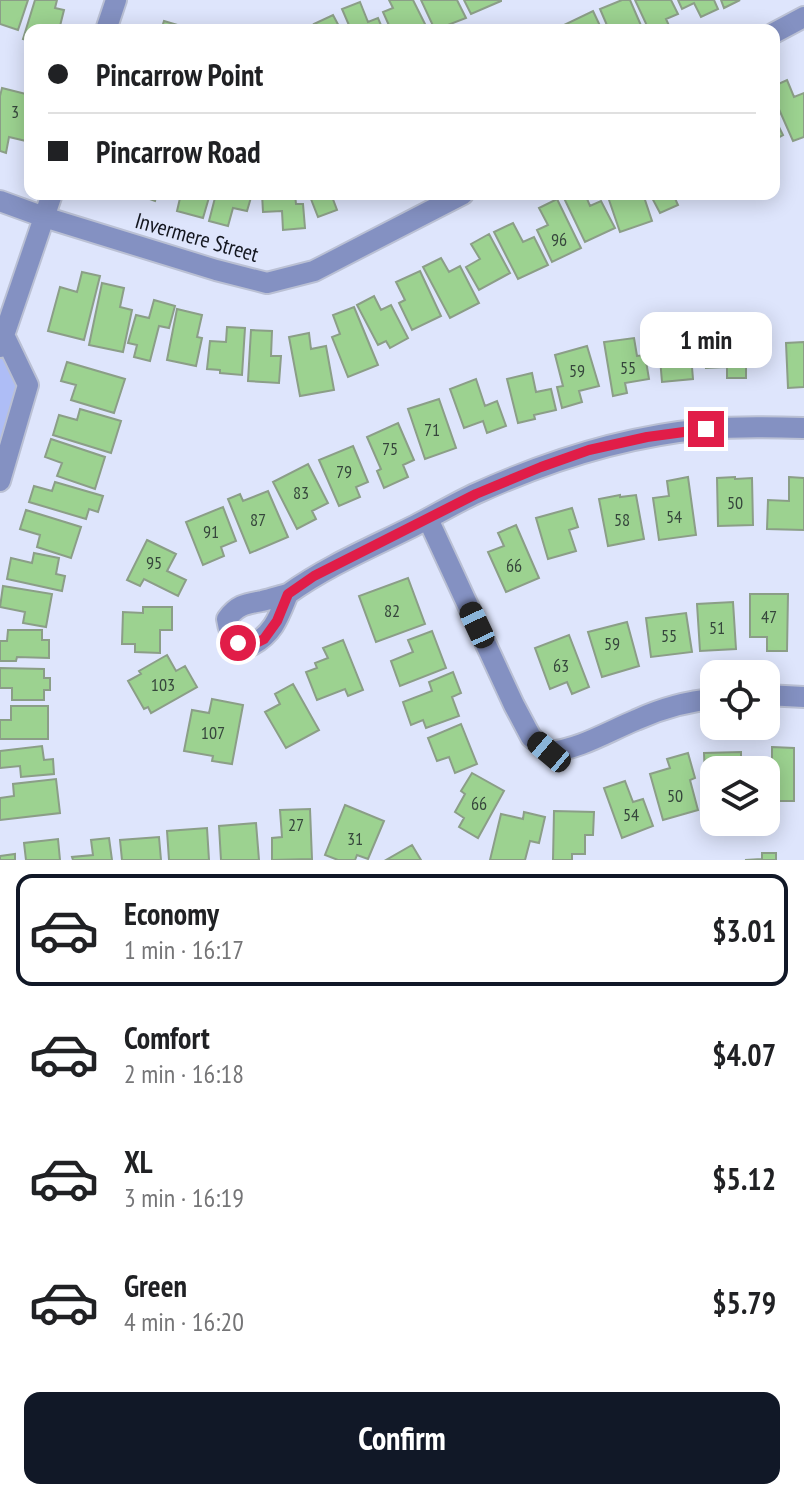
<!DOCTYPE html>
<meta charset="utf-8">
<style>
body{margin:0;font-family:"PT Sans Narrow",sans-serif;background:#f6f6f6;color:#202124;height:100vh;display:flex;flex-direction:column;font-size:30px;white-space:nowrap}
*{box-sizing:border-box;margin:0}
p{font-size:26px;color:#757577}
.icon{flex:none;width:44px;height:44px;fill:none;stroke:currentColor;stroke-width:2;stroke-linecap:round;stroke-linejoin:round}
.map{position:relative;height:860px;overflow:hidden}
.details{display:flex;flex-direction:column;background:#fff;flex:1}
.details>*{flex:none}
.top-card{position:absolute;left:24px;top:24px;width:756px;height:176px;border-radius:16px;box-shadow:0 4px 20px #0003;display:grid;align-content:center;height:176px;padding:0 24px;background:#fff}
.fabs{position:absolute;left:700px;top:660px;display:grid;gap:16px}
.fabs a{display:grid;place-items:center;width:80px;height:80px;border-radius:16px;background:#fff;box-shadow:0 4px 20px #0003;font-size:40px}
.end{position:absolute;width:36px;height:36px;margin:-18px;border:10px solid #e11d48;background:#fff;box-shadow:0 0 0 4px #fff}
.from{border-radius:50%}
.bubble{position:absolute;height:56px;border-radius:16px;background:#fff;box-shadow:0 4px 20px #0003;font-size:26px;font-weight:700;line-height:56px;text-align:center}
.car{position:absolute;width:24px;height:48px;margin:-24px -12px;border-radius:10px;box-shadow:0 0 6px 2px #0007;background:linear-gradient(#222 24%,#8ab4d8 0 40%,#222 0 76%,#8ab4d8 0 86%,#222 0)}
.top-card b{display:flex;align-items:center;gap:28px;height:76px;font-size:30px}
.top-card b+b{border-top:2px solid #e0e0e0}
.top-card i{width:20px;height:20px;background:#202124}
ul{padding:14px 0 0;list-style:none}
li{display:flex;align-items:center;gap:24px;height:112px;margin:0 16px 12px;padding:0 8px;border:4px solid transparent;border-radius:16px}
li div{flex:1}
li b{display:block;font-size:30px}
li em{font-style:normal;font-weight:700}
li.active{border-color:#111827}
li>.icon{width:72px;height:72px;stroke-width:1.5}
.cta{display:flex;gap:16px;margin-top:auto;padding:16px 24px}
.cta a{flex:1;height:92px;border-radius:16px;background:#111827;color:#fff;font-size:32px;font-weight:700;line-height:92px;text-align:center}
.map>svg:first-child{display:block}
.green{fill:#aebdf6}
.building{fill:#9cd290;stroke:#8b9e87;stroke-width:2}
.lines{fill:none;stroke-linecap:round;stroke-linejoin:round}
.minor-casing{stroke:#bac0d4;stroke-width:24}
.minor{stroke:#8491c2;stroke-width:20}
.route{stroke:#e11d48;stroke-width:10}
.labels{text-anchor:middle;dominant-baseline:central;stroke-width:7;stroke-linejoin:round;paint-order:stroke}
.number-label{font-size:18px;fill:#36463c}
.street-label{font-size:22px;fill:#141720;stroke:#dee5fc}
</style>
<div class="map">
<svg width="804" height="860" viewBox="0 0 804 860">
<rect width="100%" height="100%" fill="#dee5fc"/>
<path class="green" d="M0 347 28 385 0 481Z"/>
<path class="building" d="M0 0H28L18 30 0 24Z
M35 0H57L55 8 64 10 59 30H30V41L23 39Z
M389 0H413L428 30H391L383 12 393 8Z
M421 0H457L466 18 435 30Z
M464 0H501V1L471 14Z
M622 0H630L643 30H609L600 9Z
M635 0H671L678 14 666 19 671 30H649Z
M678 0H714L718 9 701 17 694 3 682 9Z
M721 0H740L724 8Z
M360 2 368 22 378 18 383 30H351L342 9Z
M593 11 602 30H566L564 25Z
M333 15 341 30H318L314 24Z
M164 21 184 27 183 30H161Z
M787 80 794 97 804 93V137L793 141 774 98V86Z
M2 88 30 95V126L26 141 9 137 6 153 0 151V96Z
M774 117 783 135 774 140Z
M136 194H157L155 201Z
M181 194H210L203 218 177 211Z
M216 194H252L247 211 233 208 228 226 209 221Z
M262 194H295L296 204H303L305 228 283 230 282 211 263 212Z
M309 194H331L337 210 318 217Z
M568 194H585L590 206 601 201 615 228 585 242 563 196Z
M607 194H643L652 221 620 232Z
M650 194H673L678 205 660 213Z
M557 199 581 248 552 262 537 230 548 225 539 208Z
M513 223 523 242 534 237 548 265 518 279 494 232Z
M489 234 510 273 479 290 466 267 480 259 471 244Z
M441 258 449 272 460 266 479 303 450 318 423 267Z
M420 271 441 316 412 330 399 303 405 300 396 282Z
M82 272 100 276 84 340 48 331 60 287 77 292Z
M102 283 124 288 120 307 132 310 123 352 89 345Z
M374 296 381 310 391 305 408 338 390 348 386 341 378 345 357 305Z
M154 300 175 306 169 328 159 326 150 361 134 357 137 345 128 343 136 315 149 318Z
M354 307 378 365 348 377 332 337 340 334 333 315Z
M177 309 202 315 197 337 202 338 196 366 167 360Z
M688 320 693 379 662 382 658 335 673 334 672 322Z
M738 324 739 356H746V378H727V367L706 368 705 325Z
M227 327 245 328 242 375 220 373V370L207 369 210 341 226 342Z
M251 330 272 331 271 356H281L279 383 248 381Z
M309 333 311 349 326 346 334 390 300 396 289 337Z
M634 338 637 356 645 355 649 379 625 383 627 393 613 396 604 342Z
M804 342V387L788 388 786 343Z
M587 346 599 386 579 391 582 402 562 408 557 387 563 386 555 355Z
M67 362 125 379 114 413 71 400 76 385 61 381Z
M532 373 536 392 551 389 556 410 534 415 535 419 518 423 507 379Z
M476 379 485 406 497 401 506 426 487 433 483 421 464 428 450 389Z
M439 399 456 448 425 459 408 409Z
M80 409 121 421 111 453 53 435 59 415 77 420Z
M398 423 414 460 403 465 408 477 384 488 377 471 381 469 367 437Z
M51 439 105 457 95 489 57 476 62 463 45 457Z
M353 446 368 482 356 487 360 497 339 506 319 460Z
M308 464 328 503 312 511 316 519 297 529 273 482Z
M688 477 696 535 659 540 653 498 669 496 667 481Z
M735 477V479L752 478 753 525 718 526 717 478Z
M789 477 804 478V530L767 529 768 500 789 501Z
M55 482 103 496 98 512 89 509 86 519 29 502 34 486 52 491Z
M268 491 288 537 250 553 228 499 240 494 243 501Z
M620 495V497L636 495 644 539 608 546 599 499Z
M223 507 236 541 221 547 224 556 203 565 186 522Z
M572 508 578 527 569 530 576 551 548 559 536 518Z
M26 510 81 527 71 558 37 547 40 535 20 529Z
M516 525 539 578 506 592 488 552 504 546 498 533Z
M147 540 176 554 167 571 186 580 178 596 144 579 140 586 127 580Z
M34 553 59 558 56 574 65 576 62 591 7 579 11 558 32 563Z
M408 578 425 624 376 642 359 596Z
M3 586 52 594 46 627 23 623 25 612 0 607Z
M750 594H788L787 651H767V637H750Z
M733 602 736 649 700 651 697 604Z
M143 607H172V630H160V653L135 652V644H122L123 612 143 613Z
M686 613 692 652 651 657 646 618Z
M627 622 639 666 602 677 588 632Z
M8 630H42V640H49V658L17 657 16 661H0V641H7Z
M432 631 446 668 400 686 391 661 413 652 408 640Z
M569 635 589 687 572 694 567 682 550 689 535 648Z
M343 640 363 690 348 696 345 689 317 700 306 672 317 668 315 663 328 658 323 648Z
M167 655 176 671 185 666 197 687 151 713 148 707 144 709 128 681 141 674 139 671Z
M0 668 44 669V678H50V690H44V700H12V688H0Z
M453 672 461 693 452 697 459 716 426 728 423 720 411 725 403 702 432 691 429 682Z
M293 684 319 730 286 748 265 712 280 704 275 694Z
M212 699 243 705 232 764 212 761 213 756 184 751 192 710 209 713Z
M11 706H48V739H0V720H11Z
M461 724 477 764 455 773 449 757 437 761 428 738Z
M42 746 44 760 53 759 54 774 21 777 20 766 0 768V751Z
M772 747 794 748V801H766V770H758V764H772Z
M741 752V770H714V805H706L704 753Z
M688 753 695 778 690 780 698 810 663 820 650 774 670 768 667 759Z
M472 773 504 791 478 838 459 827 464 818 455 812 465 794 461 791Z
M56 779 60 813 0 820V798L14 796 13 784Z
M625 781 633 802 643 799 653 826 622 838 604 788Z
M345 805 384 821 368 859 357 855 355 860H338L325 855Z
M310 809 312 859 272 860V838L282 837 280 810Z
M554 811 594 812 593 835H585V854H572V860H553Z
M524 812 545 817 539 843 530 841 525 860H490L501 814 523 819Z
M256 823 259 860H221L219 826Z
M207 828 209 860H169L167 831Z
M159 837 161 860H122L120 840Z
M109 838 112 860H73L72 857 93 855 91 840Z
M58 839 60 860H26L24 843Z
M412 845 421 860H386Z
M762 853H776V860H745L762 859Z
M15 854V860H0V856Z"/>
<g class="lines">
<g class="minor-casing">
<path id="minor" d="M106 30 116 0
M774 33 804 17
M0 201 44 217 216 270 267 283 314 271 463 194
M0 347 52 194
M0 481 28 385 4 335
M428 519 514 705 531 737 549 752C580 749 607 732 636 720 660 709 688 701 714 699
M288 594C327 566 370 548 412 527 434 516 455 503 477 493 550 460 626 436 706 429 739 426 771 427 804 428
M288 594C279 616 274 633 252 645 233 642 230 638 227 619 237 605 245 604 262 601 271 599 280 596 288 594Z
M766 695 804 697"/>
</g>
<use href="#minor" class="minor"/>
</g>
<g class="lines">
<path class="route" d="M238 643 252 645 264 639 277 621 288 594 314 576 476 494 541 467 589 450 647 437 706 429"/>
</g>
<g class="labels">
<g class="number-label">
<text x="15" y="111">3</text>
<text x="559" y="239">96</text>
<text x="628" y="367">55</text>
<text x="577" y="370">59</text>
<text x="432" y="429">71</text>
<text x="390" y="448">75</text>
<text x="344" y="471">79</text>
<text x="301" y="492">83</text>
<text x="735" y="502">50</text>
<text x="674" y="516">54</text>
<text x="258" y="519">87</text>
<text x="622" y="519">58</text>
<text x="211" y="531">91</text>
<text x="154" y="562">95</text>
<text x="514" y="565">66</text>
<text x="392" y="610">82</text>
<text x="769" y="616">47</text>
<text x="717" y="627">51</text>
<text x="669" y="635">55</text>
<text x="612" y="643">59</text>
<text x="561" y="665">63</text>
<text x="163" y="684">103</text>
<text x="213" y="732">107</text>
<text x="675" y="795">50</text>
<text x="479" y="803">66</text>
<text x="631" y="814">54</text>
<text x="296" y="824">27</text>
<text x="355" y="838">31</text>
</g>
<g class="street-label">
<text transform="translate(197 237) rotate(16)">Invermere Street</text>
</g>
</g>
</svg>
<div class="fabs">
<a><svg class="icon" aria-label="locate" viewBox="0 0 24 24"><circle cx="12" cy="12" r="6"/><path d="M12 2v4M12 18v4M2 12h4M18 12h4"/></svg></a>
<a><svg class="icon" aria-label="layers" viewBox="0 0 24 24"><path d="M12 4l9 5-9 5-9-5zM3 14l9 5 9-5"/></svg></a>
</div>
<i class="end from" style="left:238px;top:643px"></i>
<i class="end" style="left:706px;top:429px"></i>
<div class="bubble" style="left:640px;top:312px;width:132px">1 min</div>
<i class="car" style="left:477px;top:625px;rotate:335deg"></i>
<i class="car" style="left:549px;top:752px;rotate:310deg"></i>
<div class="top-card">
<b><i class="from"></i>Pincarrow Point</b>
<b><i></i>Pincarrow Road</b>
</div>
</div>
<section class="details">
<ul>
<li class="active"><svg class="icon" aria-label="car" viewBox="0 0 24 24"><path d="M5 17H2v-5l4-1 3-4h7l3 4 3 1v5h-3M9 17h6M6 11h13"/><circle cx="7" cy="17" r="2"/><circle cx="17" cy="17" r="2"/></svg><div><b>Economy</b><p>1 min · 16:17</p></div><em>$3.01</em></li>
<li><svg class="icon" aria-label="car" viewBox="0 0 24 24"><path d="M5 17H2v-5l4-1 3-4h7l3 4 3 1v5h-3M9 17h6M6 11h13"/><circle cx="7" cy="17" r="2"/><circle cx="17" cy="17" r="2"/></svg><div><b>Comfort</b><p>2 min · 16:18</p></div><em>$4.07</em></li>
<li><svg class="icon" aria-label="car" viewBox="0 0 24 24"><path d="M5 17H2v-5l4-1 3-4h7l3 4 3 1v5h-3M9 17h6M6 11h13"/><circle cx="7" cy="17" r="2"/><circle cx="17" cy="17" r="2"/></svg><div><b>XL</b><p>3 min · 16:19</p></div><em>$5.12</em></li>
<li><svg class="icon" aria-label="car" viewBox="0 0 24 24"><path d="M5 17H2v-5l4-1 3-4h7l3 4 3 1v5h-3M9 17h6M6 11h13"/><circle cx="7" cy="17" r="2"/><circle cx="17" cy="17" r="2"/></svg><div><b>Green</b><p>4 min · 16:20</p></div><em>$5.79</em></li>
</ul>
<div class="cta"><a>Confirm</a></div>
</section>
